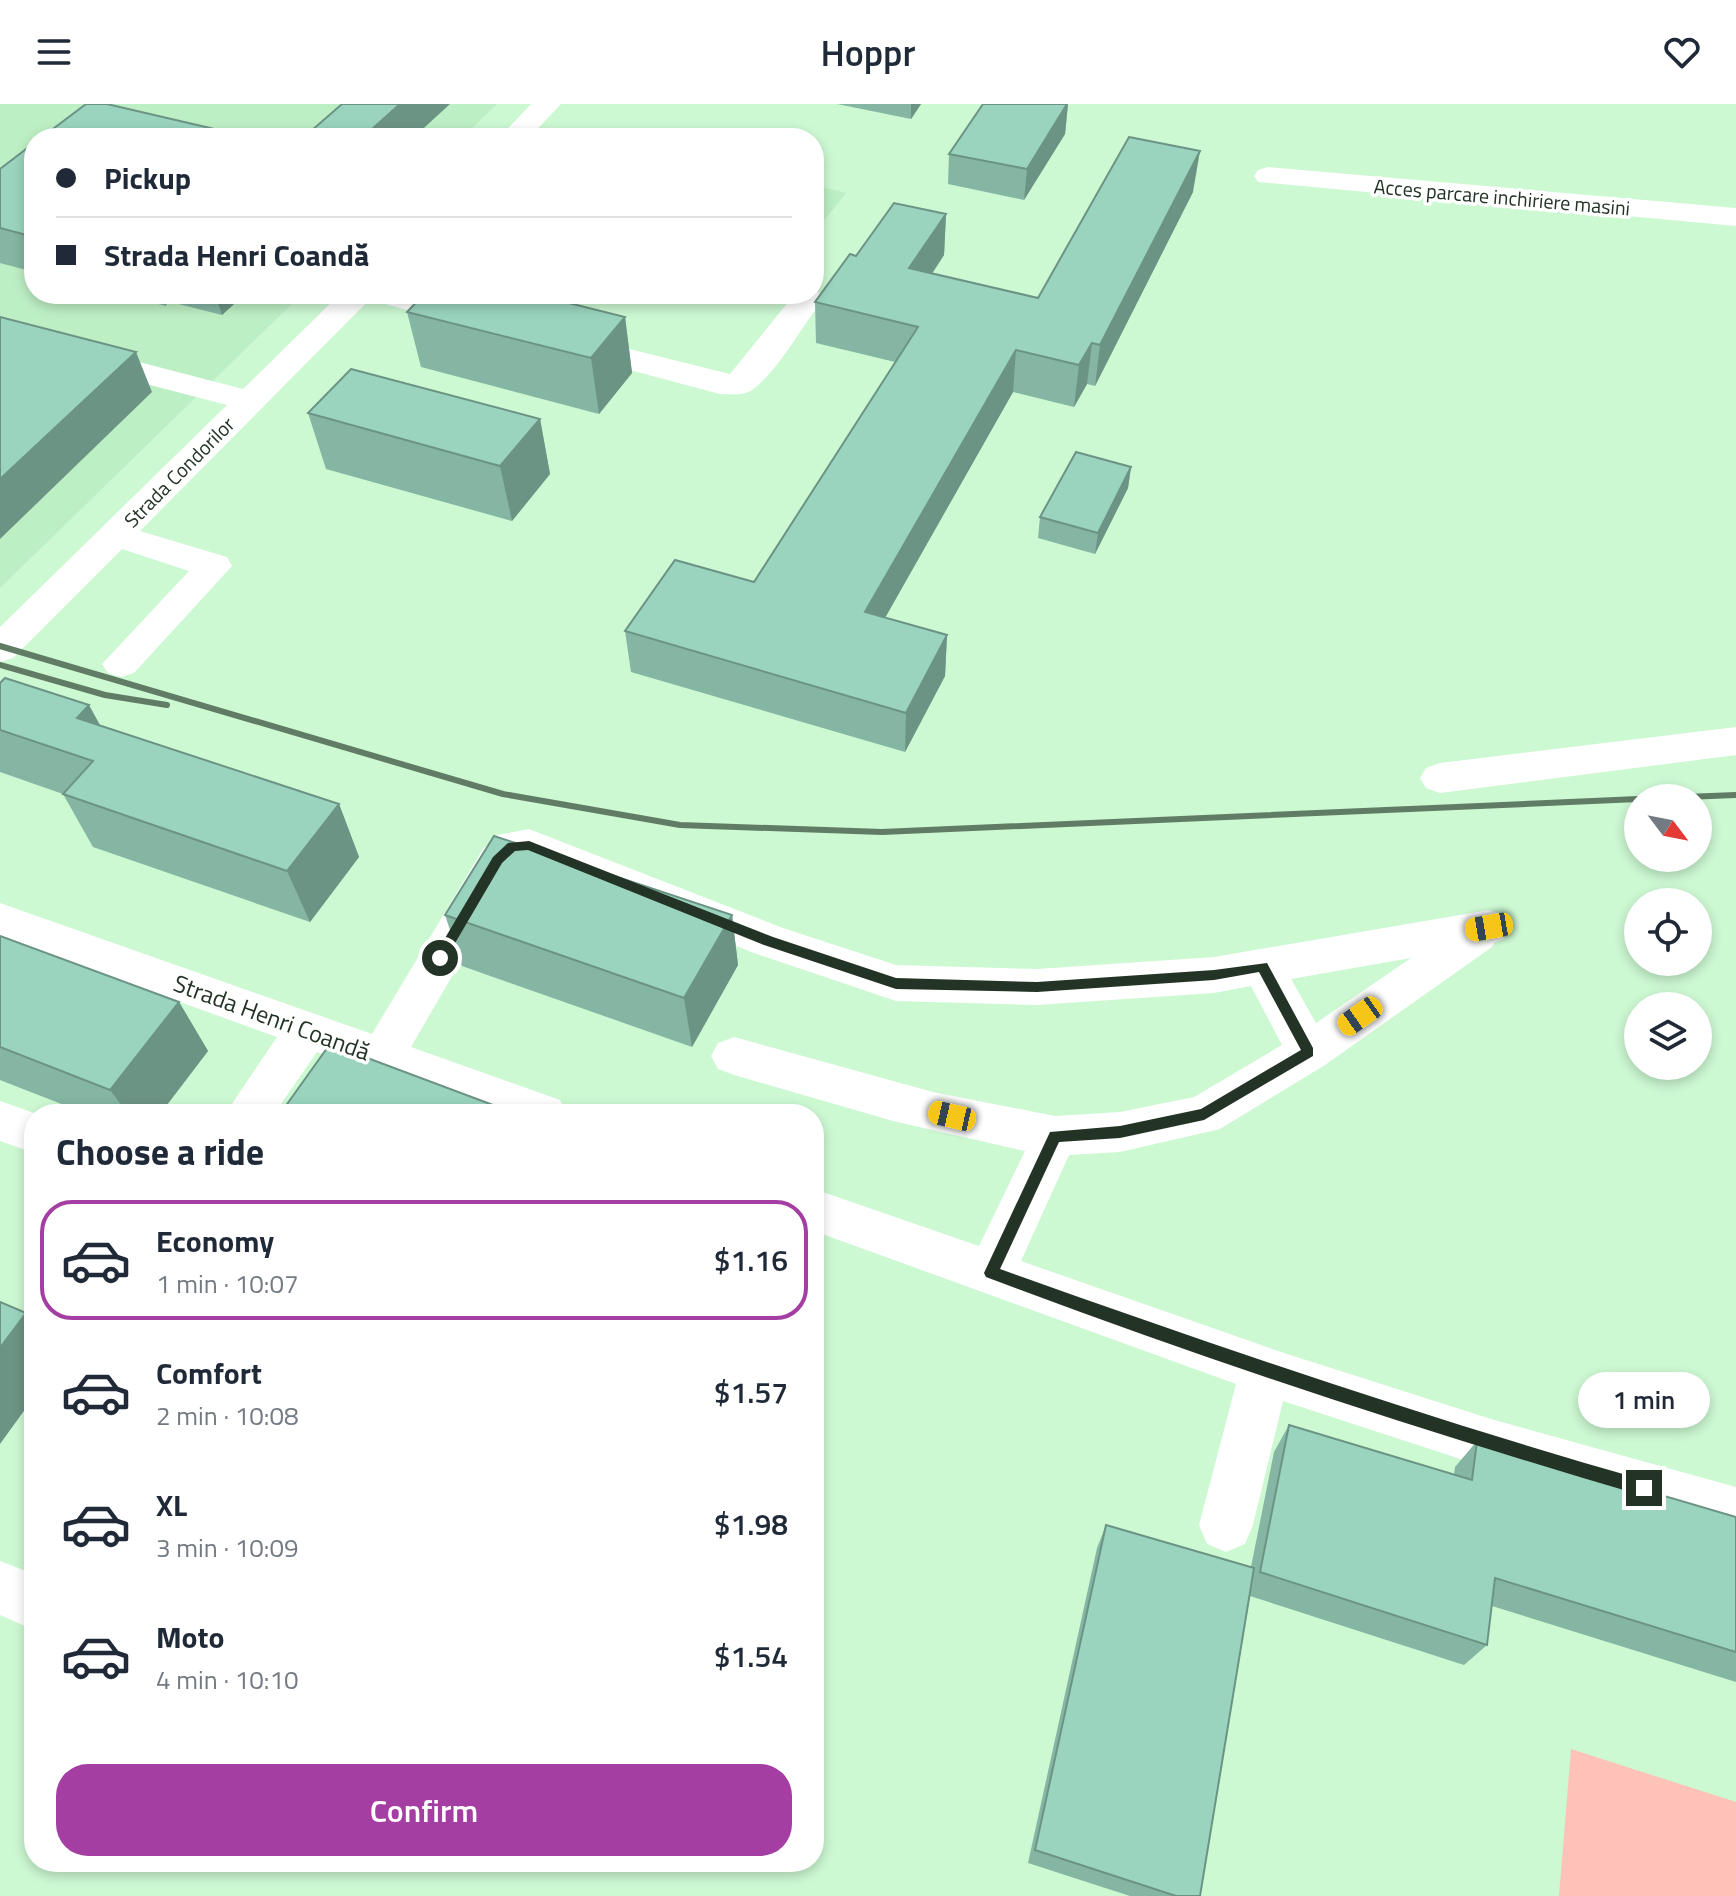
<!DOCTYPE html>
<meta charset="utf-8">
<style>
body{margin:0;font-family:"Titillium Web",sans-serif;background:#f6f6f7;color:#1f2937;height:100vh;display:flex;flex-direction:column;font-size:30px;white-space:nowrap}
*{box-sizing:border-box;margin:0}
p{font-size:26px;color:#747a83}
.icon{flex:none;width:44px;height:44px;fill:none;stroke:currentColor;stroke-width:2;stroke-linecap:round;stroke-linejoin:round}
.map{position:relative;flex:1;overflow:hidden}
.details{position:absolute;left:24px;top:1000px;width:800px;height:768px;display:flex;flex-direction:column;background:#fff;border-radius:32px;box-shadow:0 4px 12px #0003}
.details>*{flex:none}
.top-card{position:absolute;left:24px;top:24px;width:800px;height:176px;border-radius:32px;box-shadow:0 4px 12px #0003;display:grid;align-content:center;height:176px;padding:0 32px;background:#fff}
.needle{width:52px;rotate:122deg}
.tools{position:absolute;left:1624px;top:680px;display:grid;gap:16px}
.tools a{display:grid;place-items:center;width:88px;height:88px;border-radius:50%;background:#fff;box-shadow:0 4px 12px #0003;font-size:40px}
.end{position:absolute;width:36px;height:36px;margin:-18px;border:10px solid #233325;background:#fff;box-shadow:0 0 0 4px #fff}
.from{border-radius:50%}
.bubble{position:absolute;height:56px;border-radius:28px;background:#fff;box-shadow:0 4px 12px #0003;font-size:26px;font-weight:600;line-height:56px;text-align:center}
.car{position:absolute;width:24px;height:48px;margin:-24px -12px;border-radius:10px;box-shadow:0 0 6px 2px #0007;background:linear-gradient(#f5c518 24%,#345 0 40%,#f5c518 0 76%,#345 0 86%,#f5c518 0)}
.top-card b{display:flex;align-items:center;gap:28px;height:76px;font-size:30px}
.top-card b+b{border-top:2px solid #e0e1e3}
.top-card i{width:20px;height:20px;background:#1f2937}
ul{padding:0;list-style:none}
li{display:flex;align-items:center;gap:24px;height:120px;margin:0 16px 12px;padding:0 16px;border:4px solid transparent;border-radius:32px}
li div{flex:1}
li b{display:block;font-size:30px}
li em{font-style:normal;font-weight:600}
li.current{border-color:#a43ea2}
li>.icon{width:72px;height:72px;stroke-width:1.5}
h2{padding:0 32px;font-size:36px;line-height:96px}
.primary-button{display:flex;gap:16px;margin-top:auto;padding:16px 32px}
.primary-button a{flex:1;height:92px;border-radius:32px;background:#a43ea2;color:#fff;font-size:32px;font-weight:600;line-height:92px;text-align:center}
header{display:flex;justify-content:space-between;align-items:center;height:104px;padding:0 32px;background:#fff;font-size:36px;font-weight:600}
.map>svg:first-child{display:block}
.built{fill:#bdefc4}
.green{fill:#fec2b9}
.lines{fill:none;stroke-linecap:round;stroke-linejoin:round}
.minor{fill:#fff;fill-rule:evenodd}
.rail{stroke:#617c65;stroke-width:6}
.wall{fill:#84b6a3}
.shaded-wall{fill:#6c9485}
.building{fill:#9ad4be;stroke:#6c9485;stroke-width:2}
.route{fill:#233325}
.labels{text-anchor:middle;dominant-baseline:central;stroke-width:7;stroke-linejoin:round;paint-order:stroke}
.far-street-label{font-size:20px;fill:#233325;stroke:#fff}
.street-label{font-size:24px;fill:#233325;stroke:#fff}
</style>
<header><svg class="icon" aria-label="menu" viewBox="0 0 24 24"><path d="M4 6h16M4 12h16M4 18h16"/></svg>Hoppr<svg class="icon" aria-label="heart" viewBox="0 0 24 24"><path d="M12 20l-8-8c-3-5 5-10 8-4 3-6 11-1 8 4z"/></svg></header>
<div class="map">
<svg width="1736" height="1792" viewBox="0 0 1736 1792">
<rect width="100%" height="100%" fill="#ccf8d2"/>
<path class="built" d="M0 0H497L462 34H34V190H302L0 484Z
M814 81 846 89 814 129Z"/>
<path class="green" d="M1571 1645 1736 1698V1792H1559Z"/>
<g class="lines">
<path class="minor" d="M531 0H561L529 34H499Z
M1268 63 1736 104V122L1258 78 1254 72 1258 66Z
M814 183 820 190 821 198 816 205C799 228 775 270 752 286 743 292 730 290 720 290L562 248 557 241 562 234 573 231 730 270 789 197 790 190H814Z
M340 190H420L486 208 491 215 486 222 475 224 374 197 372 193 140 427 227 453 232 462 134 569 121 573 108 569 102 560 189 467 122 445 13 554 0 558V523L227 301 0 242V222L243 285Z
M1736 623V651L1440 689 1426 684 1420 674 1426 664 1440 659Z
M529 725 783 824 896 861 1037 865 1214 853 1489 806 1504 811 1510 823 1504 835 1495 838 1492 843 1325 961 1220 1025 1120 1048 1069 1051 1021 1157 1281 1248 1491 1315 1736 1383V1437L1491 1365 1283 1297 1253 1421 1245 1440 1226 1448 1207 1440 1199 1421 1236 1280 814 1127V1085L979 1142 1025 1047 893 1017 734 971 718 965 711 952 718 939 734 933 933 988 1055 1012 1120 1008 1194 993 1282 941 1251 882 1214 889 1037 901 896 897 754 849 523 757 513 767 411 943 560 996 567 1010H489L317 948 274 1010H225L277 933 0 833V799L372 930 483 745 497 731ZM1411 854 1316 919 1291 875Z
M0 997 37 1010H34V1049L0 1037Z
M0 1457 34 1470V1526L0 1511Z"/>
<path class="rail" d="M0 542 503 690 680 721 882 728 1638 695
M0 561 105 591 167 601
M1660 694 1736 691"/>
</g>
<path class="wall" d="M837 0H921L911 15Z
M1068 0 1065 30 1024 96 948 80 949 50Z
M34 39V168L0 159V65Z
M1193 88 1095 282 1087 280 1074 303 1013 288 885 514 947 531 945 572 905 648 631 568 625 527 754 478 895 258 816 239 815 198 856 152 946 110 944 151 932 170 1038 194Z
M120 190H245L222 211 167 197 166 202Z
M407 208 625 213 632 269 599 310 421 263Z
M308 309 540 315 550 370 512 417 326 365Z
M1131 363 1128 384 1095 450 1038 434 1040 413Z
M0 579 101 622 339 700 359 753 310 818 93 743 63 690 0 668Z
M445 811H732L738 861 692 943 462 862Z
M0 832 179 898 208 947 160 1010H87L0 976Z
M1289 1321 1454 1371 1455 1363 1477 1337 1736 1413V1578L1492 1502 1487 1541 1464 1561 1250 1492 1200 1792H1130L1028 1759 1097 1444 1106 1421 1251 1463 1274 1348Z"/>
<path class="shaded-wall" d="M400 0H450L413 34H362Z
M911 0H921L911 15Z
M1068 0 1065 30 1024 96 1027 65Z
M1200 47 1193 88 1095 282 1100 241Z
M946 110 944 151 908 205 909 164Z
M161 190H165L167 197 166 202Z
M215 190H245L222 211Z
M625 213 632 269 599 310 591 254Z
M1092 239 1087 280 1074 303 1079 261Z
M1016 246 1013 288 865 549V508Z
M136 248 152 288 0 435V375Z
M540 315 550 370 512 417 500 362Z
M1131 363 1128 384 1095 450 1098 429Z
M947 531 945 572 905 648 906 609Z
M89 601 118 654 77 614Z
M339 700 359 753 310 818 287 767Z
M732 811 738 861 692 943 684 894Z
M179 898 208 947 160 1010H128L110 986Z
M26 1209 34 1217V1293L0 1340V1244Z"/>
<path class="building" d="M86 0H107L253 34H41Z
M342 0H400L362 34H303Z
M983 0H1067L1027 65 949 50Z
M1129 33 1200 47 1100 241 1092 239 1079 261 1016 246 865 508 947 531 906 609 625 527 675 456 754 478 918 223 815 198 850 150 856 152 894 99 946 110 909 164 1038 194Z
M34 39V133L0 124V65Z
M424 190H533L625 213 591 254 407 208Z
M0 213 136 248 0 375Z
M351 265 540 315 500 362 308 309Z
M1076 348 1131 363 1098 429 1040 413Z
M5 574 89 601 77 614 339 700 287 767 63 690 93 657 0 626V579Z
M494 732 732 811 684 894 445 811Z
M0 832 179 898 110 986 0 943Z
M330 940 517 1010H280Z
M0 1198 26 1209 0 1244Z
M1289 1321 1472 1376 1477 1337 1736 1413V1548L1495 1474 1487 1541 1260 1468Z
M1106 1421 1254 1464 1200 1792H1176L1035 1746Z"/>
<path class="route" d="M529 737 773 833 896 874 1037 878 1214 866 1267 859 1313 944V952L1204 1016 1120 1034 1059 1038 1000 1165C1213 1241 1426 1314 1644 1376L1652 1384 1650 1389 1644 1392C1422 1327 1202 1255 986 1173L984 1169 1050 1028 1120 1022 1201 1005 1301 946 1259 868 1214 876 1037 888 896 885 764 841 528 746 515 747 502 759 444 858H435V851L493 753 508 739Z"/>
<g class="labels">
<g class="far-street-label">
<text transform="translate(1502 93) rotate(5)">Acces parcare inchiriere masini</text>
<text transform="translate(179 368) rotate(-45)">Strada Condorilor</text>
</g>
<g class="street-label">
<text transform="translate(272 913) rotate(20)">Strada Henri Coandă</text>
</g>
</g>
</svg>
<div class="tools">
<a><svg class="needle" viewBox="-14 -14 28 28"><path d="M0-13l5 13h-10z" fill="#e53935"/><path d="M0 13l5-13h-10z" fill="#747a83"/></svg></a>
<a><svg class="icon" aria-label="locate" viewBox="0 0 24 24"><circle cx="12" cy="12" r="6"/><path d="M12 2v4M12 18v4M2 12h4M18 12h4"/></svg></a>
<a><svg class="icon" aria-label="layers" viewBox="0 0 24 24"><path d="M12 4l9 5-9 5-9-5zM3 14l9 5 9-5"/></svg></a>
</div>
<i class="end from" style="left:440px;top:854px"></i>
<i class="end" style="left:1644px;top:1384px"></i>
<div class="bubble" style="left:1578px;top:1268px;width:132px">1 min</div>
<i class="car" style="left:1489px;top:823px;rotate:260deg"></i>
<i class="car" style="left:1360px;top:912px;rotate:235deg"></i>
<i class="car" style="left:952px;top:1012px;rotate:283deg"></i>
<div class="top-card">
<b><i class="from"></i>Pickup</b>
<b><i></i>Strada Henri Coandă</b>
</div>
<section class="details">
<h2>Choose a ride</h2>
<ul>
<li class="current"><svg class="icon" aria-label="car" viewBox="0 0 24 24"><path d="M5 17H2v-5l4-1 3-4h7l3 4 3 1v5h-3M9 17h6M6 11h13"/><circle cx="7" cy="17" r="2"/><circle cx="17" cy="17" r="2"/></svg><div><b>Economy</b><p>1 min · 10:07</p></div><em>$1.16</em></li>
<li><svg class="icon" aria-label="car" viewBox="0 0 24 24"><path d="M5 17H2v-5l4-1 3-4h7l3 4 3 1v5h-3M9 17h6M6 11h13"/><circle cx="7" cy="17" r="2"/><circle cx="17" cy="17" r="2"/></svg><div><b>Comfort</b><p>2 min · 10:08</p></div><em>$1.57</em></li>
<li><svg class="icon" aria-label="car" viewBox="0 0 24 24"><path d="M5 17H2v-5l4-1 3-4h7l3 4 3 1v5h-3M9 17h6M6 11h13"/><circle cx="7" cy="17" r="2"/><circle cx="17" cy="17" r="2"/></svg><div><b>XL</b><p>3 min · 10:09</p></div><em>$1.98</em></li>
<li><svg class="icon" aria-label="car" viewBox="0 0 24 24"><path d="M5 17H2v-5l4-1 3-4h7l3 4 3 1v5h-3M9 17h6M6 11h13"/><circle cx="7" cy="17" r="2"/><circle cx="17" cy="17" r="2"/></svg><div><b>Moto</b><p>4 min · 10:10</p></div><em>$1.54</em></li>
</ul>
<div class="primary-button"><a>Confirm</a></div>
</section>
</div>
